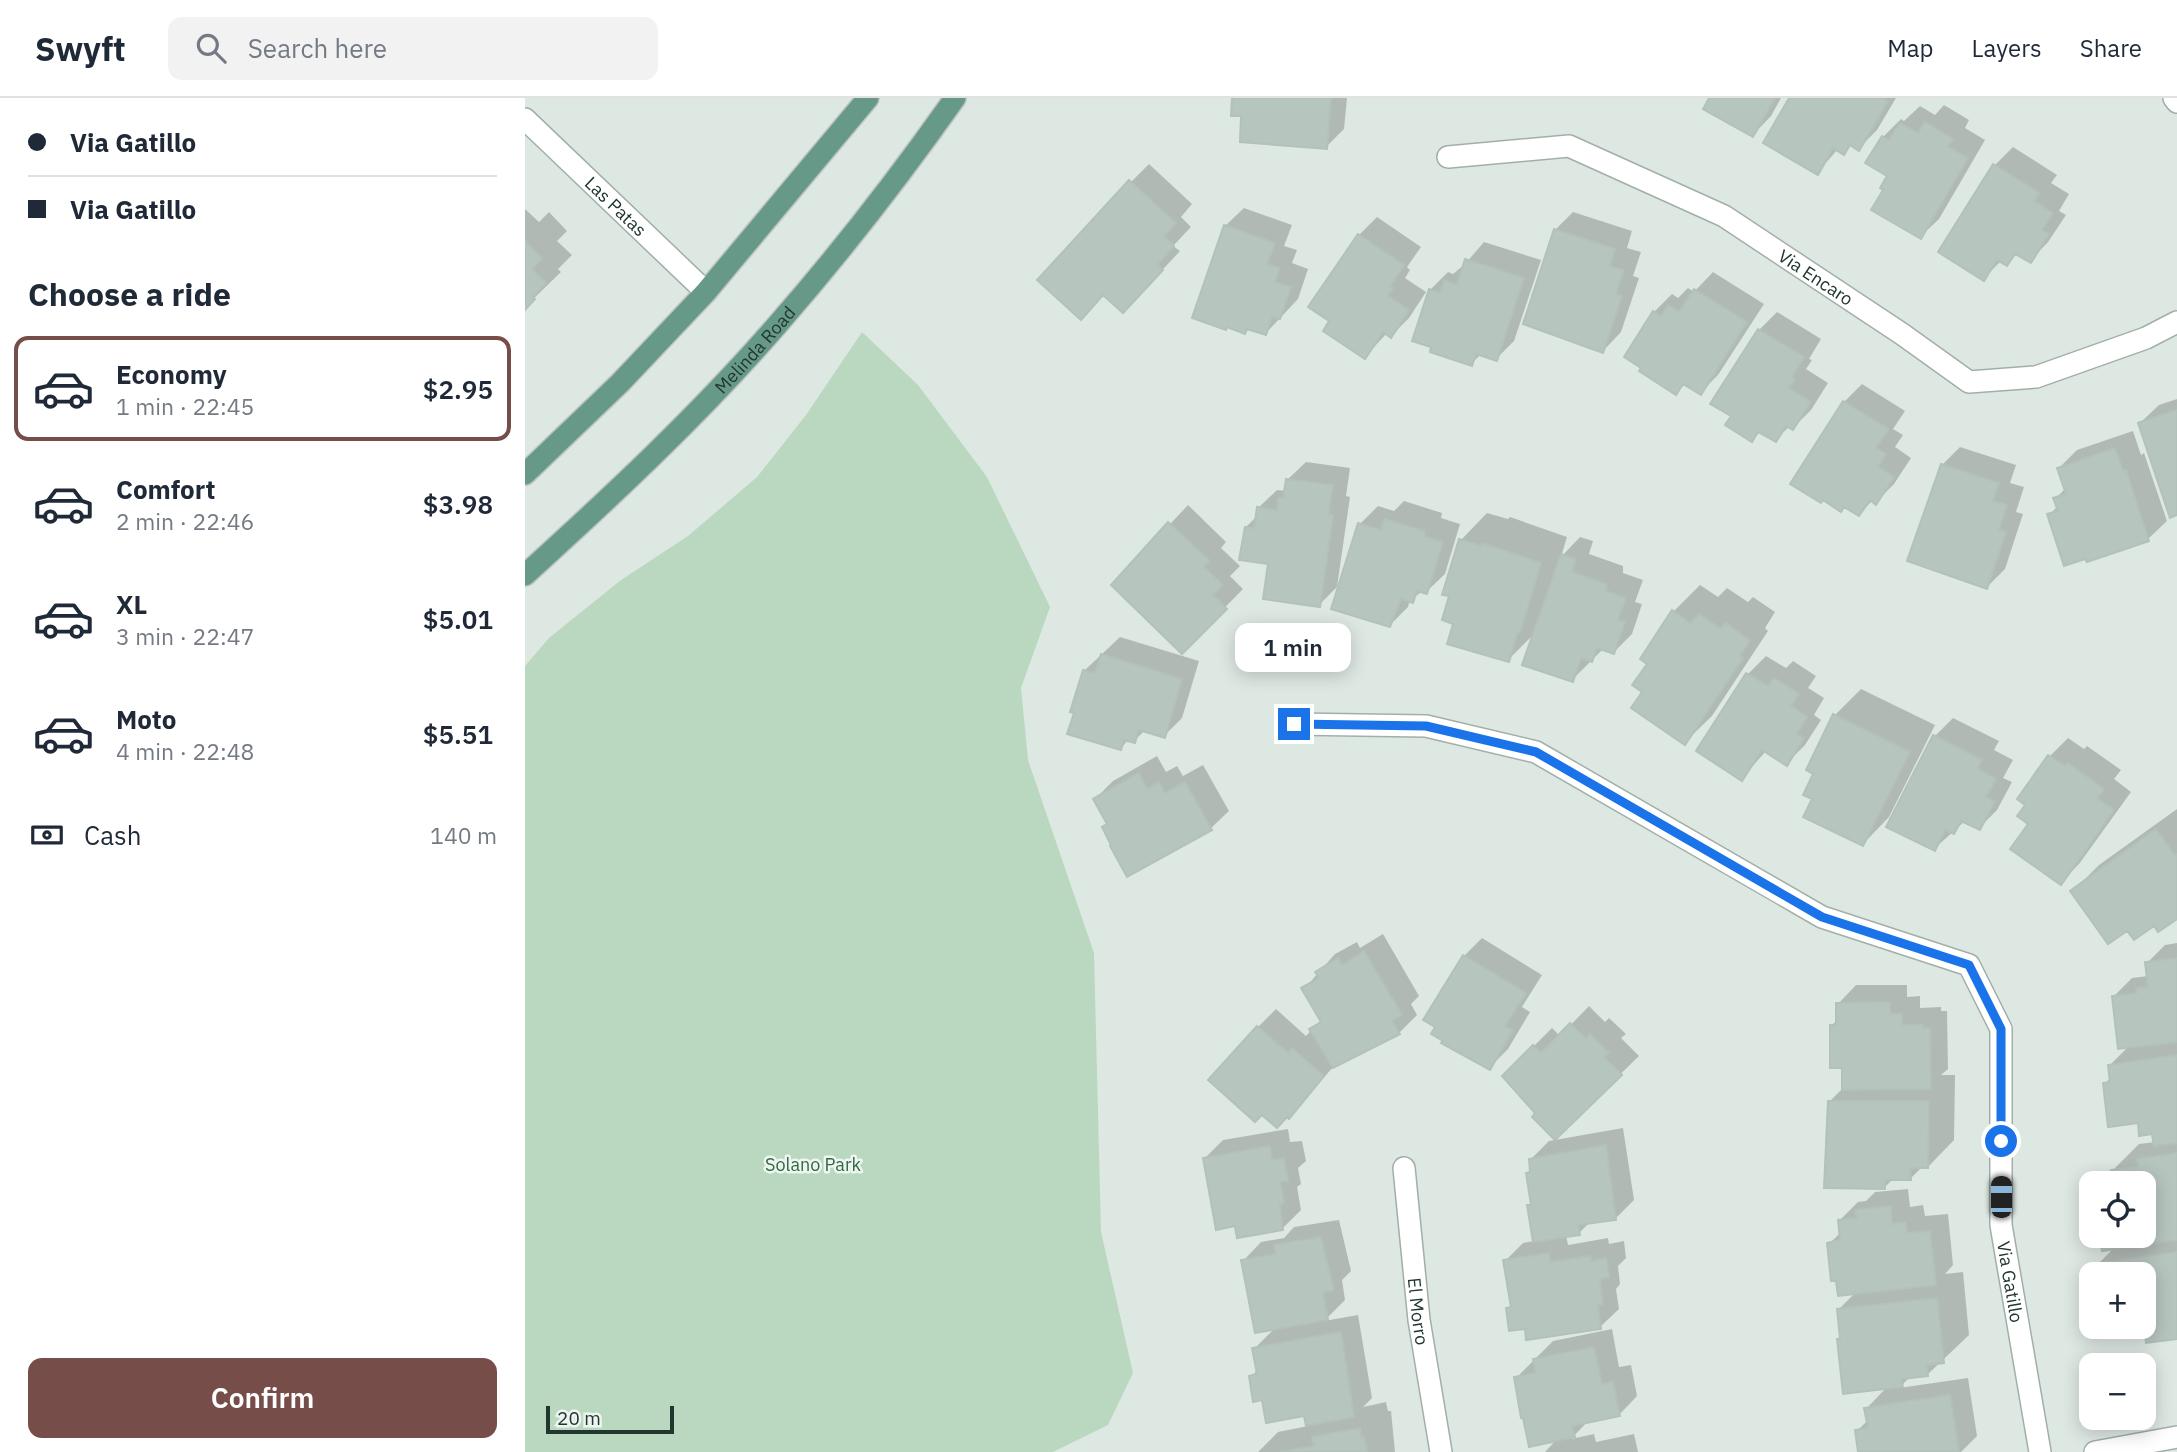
<!DOCTYPE html>
<meta charset="utf-8">
<style>
body{margin:0;font-family:"IBM Plex Sans",sans-serif;background:#f2f2f3;color:#1f2937;height:100vh;display:flex;flex-direction:column;font-size:26px;white-space:nowrap}
*{box-sizing:border-box;margin:0}
p{font-size:23px;color:#747a83}
.icon{flex:none;width:38px;height:38px;fill:none;stroke:currentColor;stroke-width:2;stroke-linecap:round;stroke-linejoin:round}
.map{position:relative;flex:1;overflow:hidden}
.drawer{display:flex;flex-direction:column;background:#fff;width:525px}
.drawer>*{flex:none}
.guide{display:grid;align-content:center;height:154px;padding:0 28px;background:#fff}
.buttons{position:absolute;left:1554px;top:1073px;display:grid;gap:14px}
.buttons a{display:grid;place-items:center;width:77px;height:77px;border-radius:14px;background:#fff;box-shadow:0 4px 18px #0003;font-size:35px}
.scale{position:absolute;left:21px;bottom:18px;width:128px;box-sizing:border-box;padding-left:7px;border:4px solid #21362f;border-top:0;font-size:19px;line-height:24px;white-space:nowrap;color:#21362f;-webkit-text-stroke:5px #eef5f1;paint-order:stroke}
.end{position:absolute;width:32px;height:32px;margin:-16px;border:9px solid #1a73e8;background:#fff;box-shadow:0 0 0 4px #fff}
.from{border-radius:50%}
.bubble{position:absolute;height:49px;border-radius:14px;background:#fff;box-shadow:0 4px 18px #0003;font-size:23px;font-weight:600;line-height:49px;text-align:center}
.car{position:absolute;width:21px;height:42px;margin:-21px -10px;border-radius:9px;box-shadow:0 0 5px 2px #0007;background:linear-gradient(#222 24%,#8ab4d8 0 40%,#222 0 76%,#8ab4d8 0 86%,#222 0)}
.guide b{display:flex;align-items:center;gap:24px;height:66px;font-size:26px}
.guide b+b{border-top:2px solid #e0e1e3}
.guide i{width:18px;height:18px;background:#1f2937}
ul{padding:0;list-style:none}
li{display:flex;align-items:center;gap:21px;height:105px;margin:0 14px 10px;padding:0 14px;border:4px solid transparent;border-radius:14px}
li div{flex:1}
li b{display:block;font-size:26px}
li em{font-style:normal;font-weight:600}
li.current{border-color:#774d4a}
li>.icon{width:63px;height:63px;stroke-width:1.5}
h2{padding:0 28px;font-size:32px;line-height:84px}
.pay{display:flex;align-items:center;gap:18px;height:77px;padding:0 28px;font-size:26px}
.pay p{margin-inline-start:auto}
.cta{display:flex;gap:14px;margin-top:auto;padding:14px 28px}
.cta a{flex:1;height:80px;border-radius:14px;background:#774d4a;color:#fff;font-size:28px;font-weight:600;line-height:80px;text-align:center}
header{display:flex;align-items:center;gap:42px;box-sizing:border-box;height:98px;padding:0 35px;background:#fff;border-bottom:2px solid #e0e1e3}
header strong{font-size:33px}
nav{display:flex;gap:38px;margin-inline-start:auto;font-size:24px}
.search{width:490px;height:63px;background:#f2f2f3;display:flex;align-items:center;gap:18px;box-sizing:border-box;padding:0 24px;border-radius:14px;color:#747a83;font-size:26px}
main{display:flex;flex:1;min-height:0}
.map>svg:first-child{display:block}
.green{fill:#b9d8bf}
.shadow{fill:#0003}
.building{fill:#b7c5bf;stroke:#b2c1ba;stroke-width:2}
.lines{fill:none;stroke-linecap:round;stroke-linejoin:round}
.minor-casing{stroke:#a2afa9;stroke-width:24}
.major-casing{stroke:#bcc3c1;stroke-width:24}
.minor{stroke:#fff;stroke-width:21}
.major{stroke:#679989;stroke-width:21}
.route{stroke:#1a73e8;stroke-width:9}
.labels{text-anchor:middle;dominant-baseline:central;stroke-width:5;stroke-linejoin:round;paint-order:stroke}
.street-label{font-size:18px;fill:#21362f;stroke:#eef5f1}
.park-label{font-size:18px;fill:#306942;stroke:#eef5f1}
</style>
<header>
<strong>Swyft</strong>
<div class="search"><svg class="icon" aria-label="search" viewBox="0 0 24 24"><circle cx="10" cy="10" r="6"/><path d="M15 15l6 6"/></svg>Search here</div>
<nav><a>Map</a><a>Layers</a><a>Share</a></nav>
</header>
<main>
<section class="drawer">
<div class="guide">
<b><i class="from"></i>Via Gatillo</b>
<b><i></i>Via Gatillo</b>
</div>
<h2>Choose a ride</h2>
<ul>
<li class="current"><svg class="icon" aria-label="car" viewBox="0 0 24 24"><path d="M5 17H2v-5l4-1 3-4h7l3 4 3 1v5h-3M9 17h6M6 11h13"/><circle cx="7" cy="17" r="2"/><circle cx="17" cy="17" r="2"/></svg><div><b>Economy</b><p>1 min · 22:45</p></div><em>$2.95</em></li>
<li><svg class="icon" aria-label="car" viewBox="0 0 24 24"><path d="M5 17H2v-5l4-1 3-4h7l3 4 3 1v5h-3M9 17h6M6 11h13"/><circle cx="7" cy="17" r="2"/><circle cx="17" cy="17" r="2"/></svg><div><b>Comfort</b><p>2 min · 22:46</p></div><em>$3.98</em></li>
<li><svg class="icon" aria-label="car" viewBox="0 0 24 24"><path d="M5 17H2v-5l4-1 3-4h7l3 4 3 1v5h-3M9 17h6M6 11h13"/><circle cx="7" cy="17" r="2"/><circle cx="17" cy="17" r="2"/></svg><div><b>XL</b><p>3 min · 22:47</p></div><em>$5.01</em></li>
<li><svg class="icon" aria-label="car" viewBox="0 0 24 24"><path d="M5 17H2v-5l4-1 3-4h7l3 4 3 1v5h-3M9 17h6M6 11h13"/><circle cx="7" cy="17" r="2"/><circle cx="17" cy="17" r="2"/></svg><div><b>Moto</b><p>4 min · 22:48</p></div><em>$5.51</em></li>
</ul>
<div class="pay"><svg class="icon" aria-label="cash" viewBox="0 0 24 24"><path d="M3 7h18v10H3z"/><circle cx="12" cy="12" r="2"/></svg>Cash<p>140 m</p></div>
<div class="cta"><a>Confirm</a></div>
</section>
<div class="map">
<svg width="1652" height="1354" viewBox="0 0 1652 1354">
<rect width="100%" height="100%" fill="#dee8e3"/>
<path class="green" d="M337 234 393 287 462 379 525 509 496 590 503 662 569 855 576 1134 608 1275 583 1327 528 1354H0V568L24 540 96 482 163 438 232 379 281 317Z"/>
<path class="shadow" d="M709 0H822L819 31 801 49 718 17Z
M1186 0H1256L1246 18 1228 37Z
M1266 0H1371L1352 32 1334 50 1327 46 1319 55 1313 51 1292 75Z
M1419 7 1444 22 1440 30 1460 42 1414 121 1395 139 1361 91 1364 78 1358 39 1376 21 1379 23 1395 8 1410 17Z
M1488 49 1532 77 1526 85 1544 96 1534 113 1541 117 1523 144 1505 163 1492 155 1482 165 1477 162 1459 180 1470 67Z
M624 66 667 106 656 119 666 129 648 148 655 153 616 195 579 196 606 84Z
M719 110 767 127 759 148 772 152 767 165 783 171 773 201 741 235 724 229 720 234 703 228 700 128Z
M0 111 14 124 24 114 42 133 32 143 47 157 33 171 36 174 0 209Z
M1048 114 1107 133 1102 150 1116 154 1108 178 1114 180 1096 234 1078 253 1030 132Z
M852 119 896 149 882 169 885 172 880 180 901 194 884 220 866 238 862 235 840 259 806 222 834 137Z
M959 144 1016 162 989 243 971 261 956 256 946 266 905 192 923 174 928 176 940 166Z
M1188 174 1239 206 1193 277 1175 295 1160 285 1151 295 1101 258 1129 214 1147 196 1153 200 1163 190 1169 194Z
M1252 214 1296 241 1284 261 1287 262 1281 271 1303 285 1286 312 1268 330 1265 328 1250 342 1235 333 1227 341 1208 318 1234 232Z
M1337 286 1380 313 1368 331 1378 337 1370 349 1386 360 1369 386 1351 404 1348 402 1334 416 1320 408 1319 304Z
M1652 301V416L1615 325 1634 307Z
M1608 333 1616 357 1619 355 1642 423 1623 441 1563 462 1524 417 1533 408 1530 401 1541 390 1534 370 1552 352Z
M1435 349 1491 367 1485 385 1499 389 1491 414 1498 416 1480 471 1462 489 1417 367Z
M781 364 825 370 821 398 825 399 812 489 794 507 745 464 721 429 732 418 733 410 752 392 761 393 762 382Z
M879 403 917 415 916 420 935 426 920 476 901 494 898 493 885 502 883 509 865 527 835 426 853 408 869 413Z
M663 407 701 444 696 450 715 468 705 478 718 491 657 553 588 487Z
M962 415 983 421 985 419 1042 439 1036 459 1055 439 1068 443 1064 456 1098 468V475L1118 482 1110 504 1117 506 1107 536 1089 554 1079 550 1047 582 1010 535 983 562 930 525 936 442Z
M1175 487 1193 499 1202 490 1223 504 1228 499 1250 514 1240 530 1243 533 1187 618 1160 644 1119 593 1125 565 1148 514Z
M595 539 674 563 657 620 639 638 620 632 609 643 604 641 596 650 559 573Z
M1241 558 1261 570 1268 563 1291 578 1283 590 1299 600 1289 617 1296 622 1280 647 1262 665 1241 653 1217 680 1174 652 1223 576Z
M1336 591 1410 627 1364 719 1338 746 1290 700 1310 617Z
M1428 620 1474 643 1469 652 1488 662 1478 680 1487 684 1472 712 1454 730 1440 723 1409 751 1410 638Z
M1543 640 1559 651 1562 648 1596 672 1589 681 1606 694 1554 766 1536 784 1505 725 1502 707 1494 701 1525 658Z
M632 658 641 674 652 668 658 678 678 667 704 713 685 731 583 725 570 701 588 683Z
M1652 711V819L1602 830 1548 793 1574 767Z
M858 836 894 898 886 906 892 917 874 935 810 967 764 1019 733 929 751 911 781 938 797 921 779 891 810 856 832 844 835 850Z
M957 840 1017 877 997 909 1005 914 983 951 965 969 939 858Z
M1652 845V1239L1619 1225V1176H1576L1574 1165 1590 1149 1578 1151 1576 1138H1619V1085H1575L1614 1046 1630 1044 1629 1034 1614 1023 1580 986 1586 979 1585 967 1604 948 1589 898 1607 880 1623 878 1622 865 1640 847Z
M1331 887H1382V899L1395 898V910L1416 909V913H1422L1423 971 1416 977H1430L1429 1042 1403 1069H1397L1385 1081H1368L1360 1089 1304 1004 1319 989V968L1306 928 1313 921V906Z
M1064 908 1080 924 1084 920 1101 936 1096 940 1114 958 1030 1040 979 978 1027 930 1035 938Z
M1098 1030 1109 1102 1091 1120 1065 1124 1054 1135 1041 1137 1043 1147 1083 1140 1084 1146 1099 1143 1101 1160 1093 1168 1095 1186 1091 1191 1094 1211 1075 1229H1001L983 1211 987 1207 980 1163 998 1145 1009 1143 1003 1108 1007 1104 1006 1061 1024 1043Z
M763 1031 765 1044 777 1043 781 1063 773 1070 776 1086 772 1089 776 1112 757 1131 711 1126 680 1060 698 1042Z
M1383 1091 1385 1109 1398 1107 1400 1118 1423 1116 1428 1167 1420 1176 1438 1174 1444 1237 1402 1277 1386 1278 1374 1290 1443 1280 1452 1338 1436 1354H1335L1332 1333 1343 1322 1341 1311 1362 1289 1314 1242 1317 1239 1314 1211 1331 1194 1304 1146 1316 1134 1315 1122 1333 1104 1341 1103 1350 1094Z
M814 1122 826 1173 817 1182 820 1202 799 1223 833 1217 847 1300 838 1309 861 1304 863 1313H866L870 1354H733L753 1334 783 1328 780 1316 739 1300 726 1279 733 1271 729 1251 751 1229 718 1163 736 1144 759 1140 769 1129Z
M1087 1231 1094 1269 1106 1267 1112 1298 1094 1317 1064 1322 1046 1341 1069 1336 1071 1344 1109 1336 1113 1354H1020L1032 1341 991 1280 1028 1243Z"/>
<path class="building" d="M707 0H806L802 51 715 44 716 18H706Z
M1184 0H1250L1228 39 1178 11Z
M1264 0H1358L1363 3 1334 53 1325 47 1319 57 1308 50 1293 77 1238 45Z
M1400 24 1428 41 1423 49 1443 60 1396 141 1346 112 1358 92 1355 90 1362 78 1340 65 1357 38 1364 42 1375 25 1393 35Z
M1468 66 1515 95 1509 103 1528 115 1517 132 1524 136 1506 165 1490 156 1482 168 1472 162 1459 183 1413 154Z
M604 82 651 125 639 138 649 148 632 167 638 172 598 215 578 197 556 222 512 182Z
M699 127 750 145 742 166 755 170 750 184 766 189 755 221 747 219 741 237 722 231 720 236 702 229 701 232 667 220Z
M1029 131 1090 151 1085 168 1099 172 1091 196 1097 198 1078 255 998 226Z
M833 136 879 167 865 188 868 190 863 198 884 212 866 240 858 234 840 261 798 233 804 223 783 209Z
M0 143 17 161 7 171 21 185 8 199 10 201 0 212Z
M940 161 999 180 972 263 951 256 947 268 905 254 906 249 887 243 904 191 915 195 919 182 932 187Z
M1169 191 1222 224 1176 297 1158 286 1151 297 1114 273 1116 270 1099 259 1128 213 1136 219 1143 207 1154 214Z
M1233 231 1279 259 1267 279 1270 281 1264 290 1286 304 1268 332 1261 328 1251 344 1233 334 1227 344 1200 327 1206 318 1185 306Z
M1318 303 1364 331 1351 350 1361 356 1353 368 1369 379 1351 407 1345 402 1334 418 1319 409 1316 414 1298 402 1296 405 1265 386Z
M1652 312V417L1645 420 1613 325Z
M1590 350 1598 373 1601 372 1624 443 1562 464 1560 461 1539 468 1522 416 1533 413 1528 400 1541 396 1532 370Z
M1416 366 1474 385 1468 403 1482 407 1474 432 1481 434 1462 491 1382 463Z
M761 381 808 387 803 416 808 417 795 509 738 501 743 466 714 462 720 429 729 430 732 409 752 412 753 400H758Z
M859 421 900 433 899 438 918 444 902 496 892 493 888 505 876 501 865 529 806 511 833 425 856 432Z
M643 424 685 463 679 469 698 487 688 497 702 511 657 556 586 487Z
M934 441 956 448 957 445 1016 465 995 535 993 534 984 564 922 546 928 526 917 522 924 498 917 497Z
M1036 456 1051 461 1047 474 1081 486V493L1101 500 1093 522 1100 524 1089 556 1072 550 1067 564 1056 560 1048 584 997 567Z
M1147 512 1165 525 1174 516 1196 531 1200 525 1225 542 1215 558 1218 560 1160 647 1106 610 1117 594 1107 587 1122 566 1115 561Z
M576 556 657 581 640 640 614 632 610 645 599 642 596 652 542 636 549 615 545 614 558 572 570 575Z
M1221 575 1243 588 1249 580 1274 596 1266 608 1282 619 1272 636 1279 640 1262 668 1237 652 1217 683 1171 653Z
M1308 616 1385 654 1338 748 1278 719 1287 701 1278 697 1288 676 1281 672Z
M1408 637 1457 662 1452 670 1471 681 1461 699 1470 703 1455 732 1436 723 1429 736 1420 732 1410 753 1361 729Z
M1523 657 1540 668 1543 665 1579 691 1572 700 1589 712 1536 787 1485 751 1503 726 1492 718 1500 707 1492 701Z
M614 675 622 691 634 684 640 695 660 684 687 732 602 779 585 748 586 747 577 729 582 726 568 701Z
M1631 731 1649 756H1652V821L1633 834 1629 828 1609 842 1602 833 1583 846 1545 793Z
M839 853 877 917 867 923 875 936 808 970 784 931 796 924 776 890 794 880 790 874 813 860 817 867Z
M938 857 1001 895 980 928 988 932 965 972 916 945 918 943 906 936 910 929 898 922Z
M1652 860V944L1593 951 1587 898 1612 895 1611 890 1623 889 1620 864Z
M1365 904V916H1377V927H1398V930H1405L1406 991 1317 992V970H1305V927H1311V905Z
M1045 925 1061 941 1065 936 1084 955 1079 959 1097 977 1030 1042 1007 1019 1010 1015 977 978 1008 947 1016 955Z
M732 928 763 955 767 950 799 978 764 1021 762 1019 752 1030 737 1017 730 1024 683 982Z
M1652 957V1045L1629 1048 1627 1036 1614 1038 1613 1025 1583 1029 1578 985 1585 984 1583 967Z
M1303 1003H1404L1403 1070H1385L1386 1082H1360V1091L1299 1090Z
M1081 1047 1091 1122 1053 1127 1055 1137 1008 1144 1002 1107H1006L1001 1075 1005 1074 1004 1061Z
M745 1048 747 1062 759 1060 763 1083 755 1084 759 1105 755 1106 758 1132 712 1140 710 1128 691 1132 678 1060Z
M1652 1055V1142L1577 1153 1575 1138H1619V1085H1588L1586 1072 1613 1068 1612 1061Z
M1366 1108 1367 1126 1381 1124 1382 1135 1405 1133 1411 1187 1313 1198 1311 1183H1306L1302 1145 1315 1142 1313 1122 1332 1120 1330 1112Z
M796 1139 809 1192 798 1195 803 1222 730 1235 716 1162 751 1156 749 1147Z
M1652 1154V1241L1621 1245 1619 1227V1176H1574L1573 1165Z
M1024 1155 1025 1164 1065 1158 1066 1163 1081 1160 1084 1179 1075 1181 1078 1206 1073 1207 1076 1231 1001 1242 1000 1231 984 1233 981 1210 986 1209 978 1162Z
M1412 1200 1419 1265 1402 1267 1403 1278 1376 1281 1378 1289 1318 1296 1312 1241H1315L1312 1211Z
M816 1234 829 1319 781 1328 779 1318 741 1325 737 1302 728 1304 724 1278 732 1276 727 1250Z
M1069 1249 1077 1286 1088 1284 1095 1318 1047 1328 1050 1339 1004 1349 998 1320H996L989 1279 1011 1275 1008 1261Z
M1425 1297 1434 1354H1333L1330 1332 1343 1330 1339 1310Z
M835 1330 836 1339 839 1338 842 1354H755L789 1348 787 1339Z"/>
<g class="lines">
<g class="minor-casing">
<g id="minor">
<path d="M1649 0 1652 4"/>
<path id="s1" d="M0 21 181 194"/>
<path id="s2" d="M923 59 1044 48 1199 118 1377 236 1444 284 1511 279 1621 240 1652 224"/>
<path id="s3" d="M769 626 901 628 1011 654 1297 819 1444 867 1476 931V1127L1515 1354"/>
<path id="s4" d="M879 1070 894 1222 916 1354"/>
<path d="M1570 1354 1652 1339"/>
</g>
</g>
<g class="major-casing">
<g id="major">
<path d="M0 376 95 285 181 194 343 0"/>
<path id="s5" d="M0 477C88 397 175 316 253 226 316 154 375 78 430 0"/>
</g>
</g>
<use href="#minor" class="minor"/>
<use href="#major" class="major"/>
</g>
<g class="lines">
<path class="route" d="M769 626 901 628 1011 654 1297 819 1444 867 1476 931V1043"/>
</g>
<g class="labels">
<g class="street-label">
<text stroke="none"><textPath href="#s1" startOffset="126">Las Patas</textPath></text>
<text stroke="none"><textPath href="#s2" startOffset="402">Via Encaro</textPath></text>
<text stroke="none"><textPath href="#s5" startOffset="322">Melinda Road</textPath></text>
<text stroke="none"><textPath href="#s3" startOffset="1055">Via Gatillo</textPath></text>
<text stroke="none"><textPath href="#s4" startOffset="144">El Morro</textPath></text>
</g>
<g class="park-label">
<text x="288" y="1066">Solano Park</text>
</g>
</g>
</svg>
<div class="buttons">
<a><svg class="icon" aria-label="locate" viewBox="0 0 24 24"><circle cx="12" cy="12" r="6"/><path d="M12 2v4M12 18v4M2 12h4M18 12h4"/></svg></a>
<a>+</a>
<a>−</a>
</div>
<div class="scale">20 m</div>
<i class="end from" style="left:1476px;top:1043px"></i>
<i class="end" style="left:769px;top:626px"></i>
<div class="bubble" style="left:710px;top:525px;width:116px">1 min</div>
<i class="car" style="left:1476px;top:1099px;rotate:0deg"></i>
</div>
</main>
